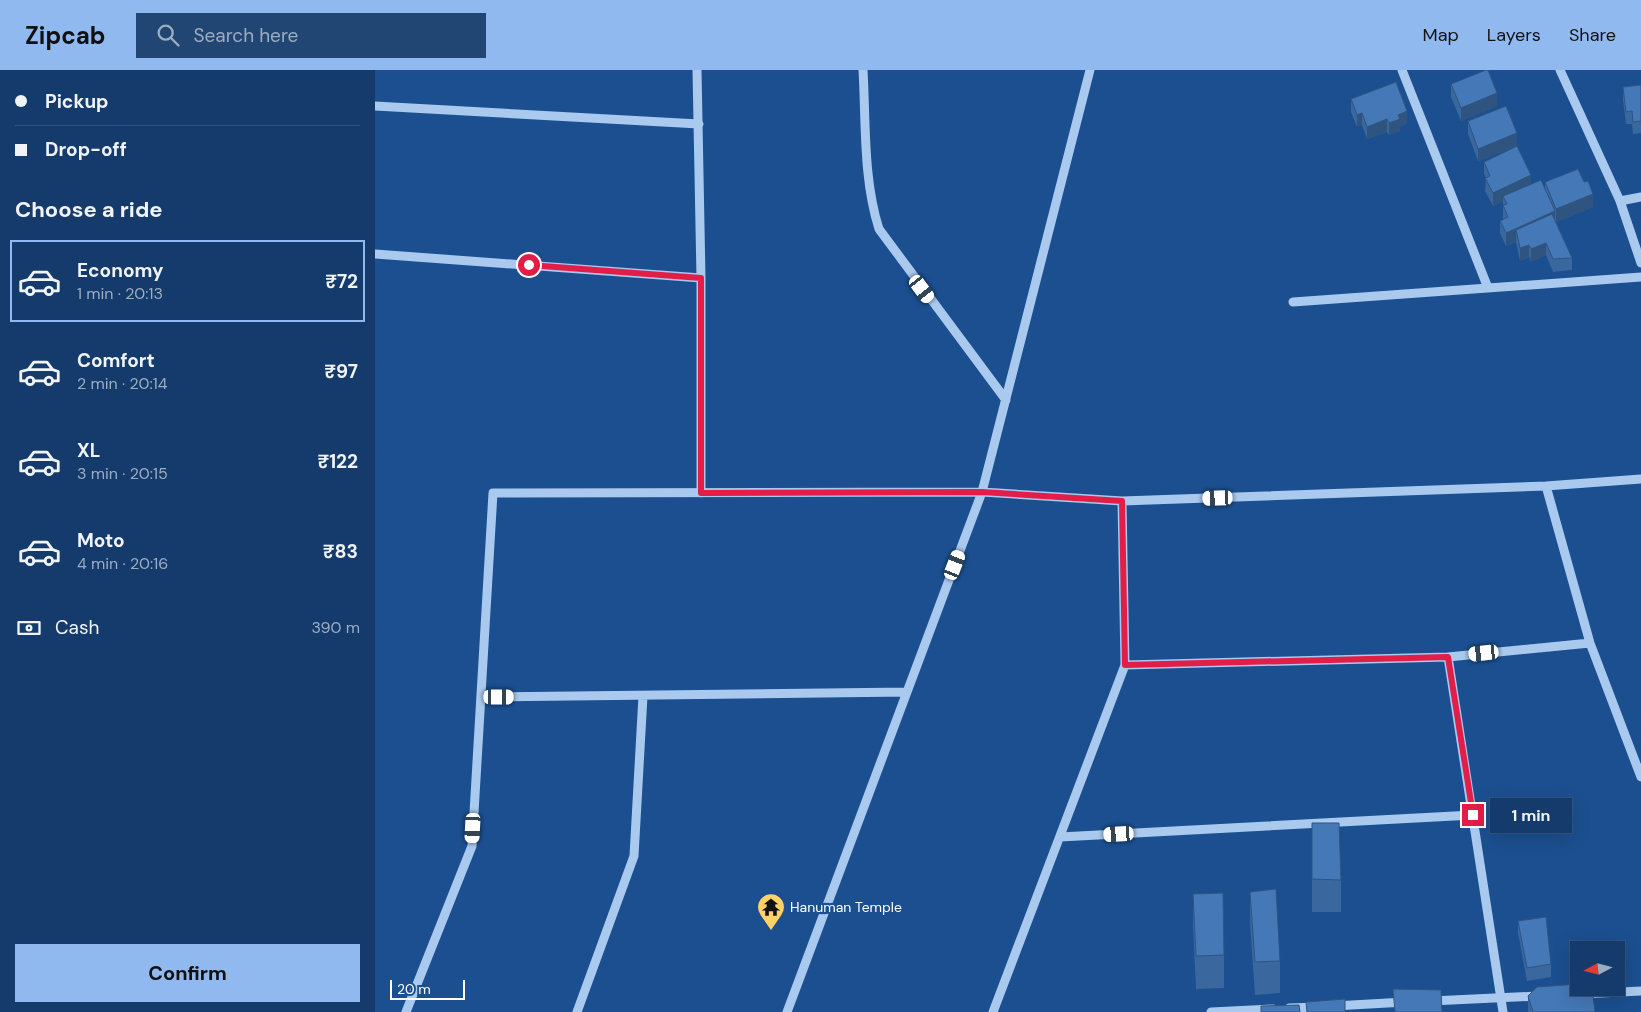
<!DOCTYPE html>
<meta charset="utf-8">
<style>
body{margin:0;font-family:"DM Sans",sans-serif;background:#214673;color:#f1f3f6;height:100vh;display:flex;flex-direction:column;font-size:19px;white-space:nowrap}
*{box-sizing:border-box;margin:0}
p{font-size:16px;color:#9dadc1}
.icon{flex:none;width:28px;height:28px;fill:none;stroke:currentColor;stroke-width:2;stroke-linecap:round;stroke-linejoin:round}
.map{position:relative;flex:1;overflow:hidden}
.sheet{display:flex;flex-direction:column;background:#143b6b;width:375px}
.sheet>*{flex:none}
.hud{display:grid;align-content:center;height:110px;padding:0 15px;background:#143b6b}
.needle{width:32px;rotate:263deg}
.fabs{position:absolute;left:1195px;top:871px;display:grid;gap:10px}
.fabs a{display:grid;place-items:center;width:55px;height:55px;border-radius:0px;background:#143b6b;box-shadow:0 5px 20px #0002,0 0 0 1px #33557e;font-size:25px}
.scale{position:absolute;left:15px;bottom:12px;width:75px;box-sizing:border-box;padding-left:5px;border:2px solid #fff;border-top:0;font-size:14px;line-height:18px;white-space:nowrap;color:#fff;-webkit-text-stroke:4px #1b4f8f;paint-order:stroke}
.end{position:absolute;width:22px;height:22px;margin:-11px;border:6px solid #e11d48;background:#fff;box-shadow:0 0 0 2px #fff}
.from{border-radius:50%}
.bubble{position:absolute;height:35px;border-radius:0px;background:#143b6b;box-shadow:0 5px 20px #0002,0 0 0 1px #33557e;font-size:16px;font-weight:700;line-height:35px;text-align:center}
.car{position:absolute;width:15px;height:30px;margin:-15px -8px;border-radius:6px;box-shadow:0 0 4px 1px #0007;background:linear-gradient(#fff 24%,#345 0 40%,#fff 0 76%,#345 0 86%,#fff 0)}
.hud b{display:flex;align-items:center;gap:18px;height:48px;font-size:19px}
.hud b+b{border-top:1px solid #33557e}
.hud i{width:12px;height:12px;background:#f1f3f6}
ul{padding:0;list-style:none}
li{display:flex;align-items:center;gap:15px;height:82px;margin:0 10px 8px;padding:0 5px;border:2px solid transparent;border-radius:0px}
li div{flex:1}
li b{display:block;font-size:19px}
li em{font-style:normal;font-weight:700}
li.on{border-color:#90b9f0}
li>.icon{width:45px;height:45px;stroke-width:1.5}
h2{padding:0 15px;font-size:22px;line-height:60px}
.pay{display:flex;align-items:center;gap:12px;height:55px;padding:0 15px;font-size:19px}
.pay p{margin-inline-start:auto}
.action{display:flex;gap:10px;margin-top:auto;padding:10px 15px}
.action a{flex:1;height:58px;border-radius:0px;background:#90b9f0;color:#111;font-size:20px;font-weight:700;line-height:58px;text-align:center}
header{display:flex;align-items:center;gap:30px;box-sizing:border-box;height:70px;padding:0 25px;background:#90b9f0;color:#111}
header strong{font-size:24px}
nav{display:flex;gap:28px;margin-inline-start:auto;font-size:18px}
.search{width:350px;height:45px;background:#214673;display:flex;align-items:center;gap:12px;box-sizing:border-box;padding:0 18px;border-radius:0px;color:#9dadc1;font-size:19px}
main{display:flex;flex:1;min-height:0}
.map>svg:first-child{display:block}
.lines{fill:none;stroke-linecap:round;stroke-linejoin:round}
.minor{stroke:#a9c9ee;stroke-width:9}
.wall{fill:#3a679d}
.shaded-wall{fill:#305480}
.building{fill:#4478b7;stroke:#305480}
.route{stroke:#e11d48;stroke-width:6}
.labels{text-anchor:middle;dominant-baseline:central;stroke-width:4.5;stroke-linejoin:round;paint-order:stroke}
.poi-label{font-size:14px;fill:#fff;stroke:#1b4f8f;text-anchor:start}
</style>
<header>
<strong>Zipcab</strong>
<div class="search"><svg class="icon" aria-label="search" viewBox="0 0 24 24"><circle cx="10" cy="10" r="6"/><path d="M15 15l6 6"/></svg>Search here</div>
<nav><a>Map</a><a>Layers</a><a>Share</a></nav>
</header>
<main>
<section class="sheet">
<div class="hud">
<b><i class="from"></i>Pickup</b>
<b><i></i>Drop-off</b>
</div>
<h2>Choose a ride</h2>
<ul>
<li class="on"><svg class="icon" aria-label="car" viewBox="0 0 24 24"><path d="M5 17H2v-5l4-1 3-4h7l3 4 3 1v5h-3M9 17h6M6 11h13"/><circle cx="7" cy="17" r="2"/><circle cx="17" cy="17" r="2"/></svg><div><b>Economy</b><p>1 min · 20:13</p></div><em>₹72</em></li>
<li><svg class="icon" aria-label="car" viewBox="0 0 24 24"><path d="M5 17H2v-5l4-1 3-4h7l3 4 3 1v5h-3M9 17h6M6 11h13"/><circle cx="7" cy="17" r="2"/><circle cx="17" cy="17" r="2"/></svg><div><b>Comfort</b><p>2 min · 20:14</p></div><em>₹97</em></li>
<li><svg class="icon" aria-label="car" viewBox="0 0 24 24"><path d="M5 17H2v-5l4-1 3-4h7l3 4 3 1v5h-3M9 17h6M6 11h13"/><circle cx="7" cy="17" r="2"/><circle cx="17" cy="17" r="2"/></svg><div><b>XL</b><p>3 min · 20:15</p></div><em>₹122</em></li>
<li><svg class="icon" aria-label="car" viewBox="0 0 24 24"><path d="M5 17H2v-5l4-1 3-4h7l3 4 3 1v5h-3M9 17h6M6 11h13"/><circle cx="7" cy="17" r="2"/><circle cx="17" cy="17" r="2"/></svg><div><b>Moto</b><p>4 min · 20:16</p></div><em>₹83</em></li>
</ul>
<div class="pay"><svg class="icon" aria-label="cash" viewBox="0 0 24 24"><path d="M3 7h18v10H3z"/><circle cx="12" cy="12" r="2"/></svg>Cash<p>390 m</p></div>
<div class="action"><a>Confirm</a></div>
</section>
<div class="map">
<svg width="1266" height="942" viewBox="0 0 1266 942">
<rect width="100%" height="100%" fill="#1b4f8f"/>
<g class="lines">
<path class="minor" d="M322 0 326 208V423
M488 0C491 52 488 109 504 159L631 330
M1027 0 1113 218
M1185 0 1245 131 1266 193
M0 36 324 54
M1245 131 1266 127
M0 184 326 208
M918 232 1266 207
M1171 416 1215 573 1266 707
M1073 587 1128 942
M750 595 1073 587 1215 573
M106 627 532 622
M685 767 1098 745
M1206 924 1266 921
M1056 931 1163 926
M959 936 1030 932
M914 938 943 937
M31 942 97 776 118 423 607 422 747 431 1171 416 1266 409
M202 942 259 786 268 626
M412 942 607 422 715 0
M618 942 750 595 747 431
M836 942 898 939"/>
</g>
<path class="wall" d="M1076 14 1122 36 1086 51 1076 27Z
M1266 15V63L1258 64 1257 54H1251L1248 30V17Z
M976 29 1032 53 1025 57V61L1014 65 1012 62 992 69 987 55 982 57 976 42Z
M1093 51 1142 76 1103 91 1093 64Z
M1109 92 1156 114 1170 120V112L1218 137 1181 152 1197 188V200L1178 202 1171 185 1156 192 1154 187 1145 191 1141 172 1131 176 1125 163V151L1128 149V131L1118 136 1110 121 1111 108 1109 104Z
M937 753 966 810V842H937Z
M875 822 905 891V923L880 925 875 854Z
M818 824 849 885V918L821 919 818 857Z
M1143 851 1176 894V907L1152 911 1143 863Z
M1153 926 1220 942H1153Z"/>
<path class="shaded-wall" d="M1122 23V36L1086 51V38Z
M1032 41V53L1025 57V61L1014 65V53L1023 45Z
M987 43V55L982 57V45Z
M1012 49V62L992 69V57Z
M1142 63V76L1103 91V79Z
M1156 105V118L1128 126V131L1118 136V123Z
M1218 124V137L1181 152V139Z
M1180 141V154L1141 160V172L1131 176V163Z
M1171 173V185L1156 192V179Z
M1154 175V187L1145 191V178Z"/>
<path class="building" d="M1111 0H1113L1122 23 1086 38 1076 14Z
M1021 12 1032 41 1023 45 1025 49 1014 53 1012 49 992 57 987 43 982 45 976 29Z
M1266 15V51L1258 52 1257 41 1251 42 1248 17Z
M1131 36 1142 63 1103 79 1093 51Z
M1142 76 1156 105 1118 123 1110 108 1115 106 1109 92Z
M1203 99 1209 112 1213 111 1218 124 1181 139 1170 112Z
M1166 110 1180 141 1131 163 1125 151 1133 147 1128 135 1132 134 1128 126Z
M1177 144 1197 188 1178 189 1171 173 1156 179 1154 175 1145 178 1141 160Z
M937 753H964L966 810 937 809Z
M901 819 905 891 880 892 875 822Z
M848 823 849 885 821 886 818 824Z
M1171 847 1176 894 1152 898 1143 851Z
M1204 914V918H1217L1220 942H1158L1153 926 1162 917Z
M1018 919 1066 920 1067 942H1020Z
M970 929V942H932L931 932Z
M924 935 925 942H886V936Z"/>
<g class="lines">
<path class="route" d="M154 195 326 208V423L607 422 747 431 750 595 1073 587 1098 745"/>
</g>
<defs>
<g id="temple-pin" transform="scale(1.4375)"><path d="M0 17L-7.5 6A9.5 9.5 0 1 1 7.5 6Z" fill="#ffd166" stroke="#1b4f8f"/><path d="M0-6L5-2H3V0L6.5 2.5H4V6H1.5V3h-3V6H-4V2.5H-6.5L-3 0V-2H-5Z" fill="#111"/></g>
</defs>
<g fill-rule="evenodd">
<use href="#temple-pin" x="396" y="837"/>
</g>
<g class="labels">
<g class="poi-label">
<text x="415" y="837">Hanuman Temple</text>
</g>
</g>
</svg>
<div class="fabs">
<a><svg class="needle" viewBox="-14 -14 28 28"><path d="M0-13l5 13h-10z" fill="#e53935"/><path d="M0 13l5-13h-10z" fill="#9dadc1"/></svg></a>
</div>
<div class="scale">20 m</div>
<i class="end from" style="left:154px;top:195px"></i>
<i class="end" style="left:1098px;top:745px"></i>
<div class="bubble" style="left:1115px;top:728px;width:82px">1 min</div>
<i class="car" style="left:547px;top:219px;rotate:143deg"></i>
<i class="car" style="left:843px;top:428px;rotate:268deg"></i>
<i class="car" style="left:580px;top:495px;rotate:21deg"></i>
<i class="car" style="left:1109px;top:583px;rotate:264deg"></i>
<i class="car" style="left:124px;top:627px;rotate:90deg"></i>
<i class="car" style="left:98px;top:758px;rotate:183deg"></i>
<i class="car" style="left:744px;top:764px;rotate:267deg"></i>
</div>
</main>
